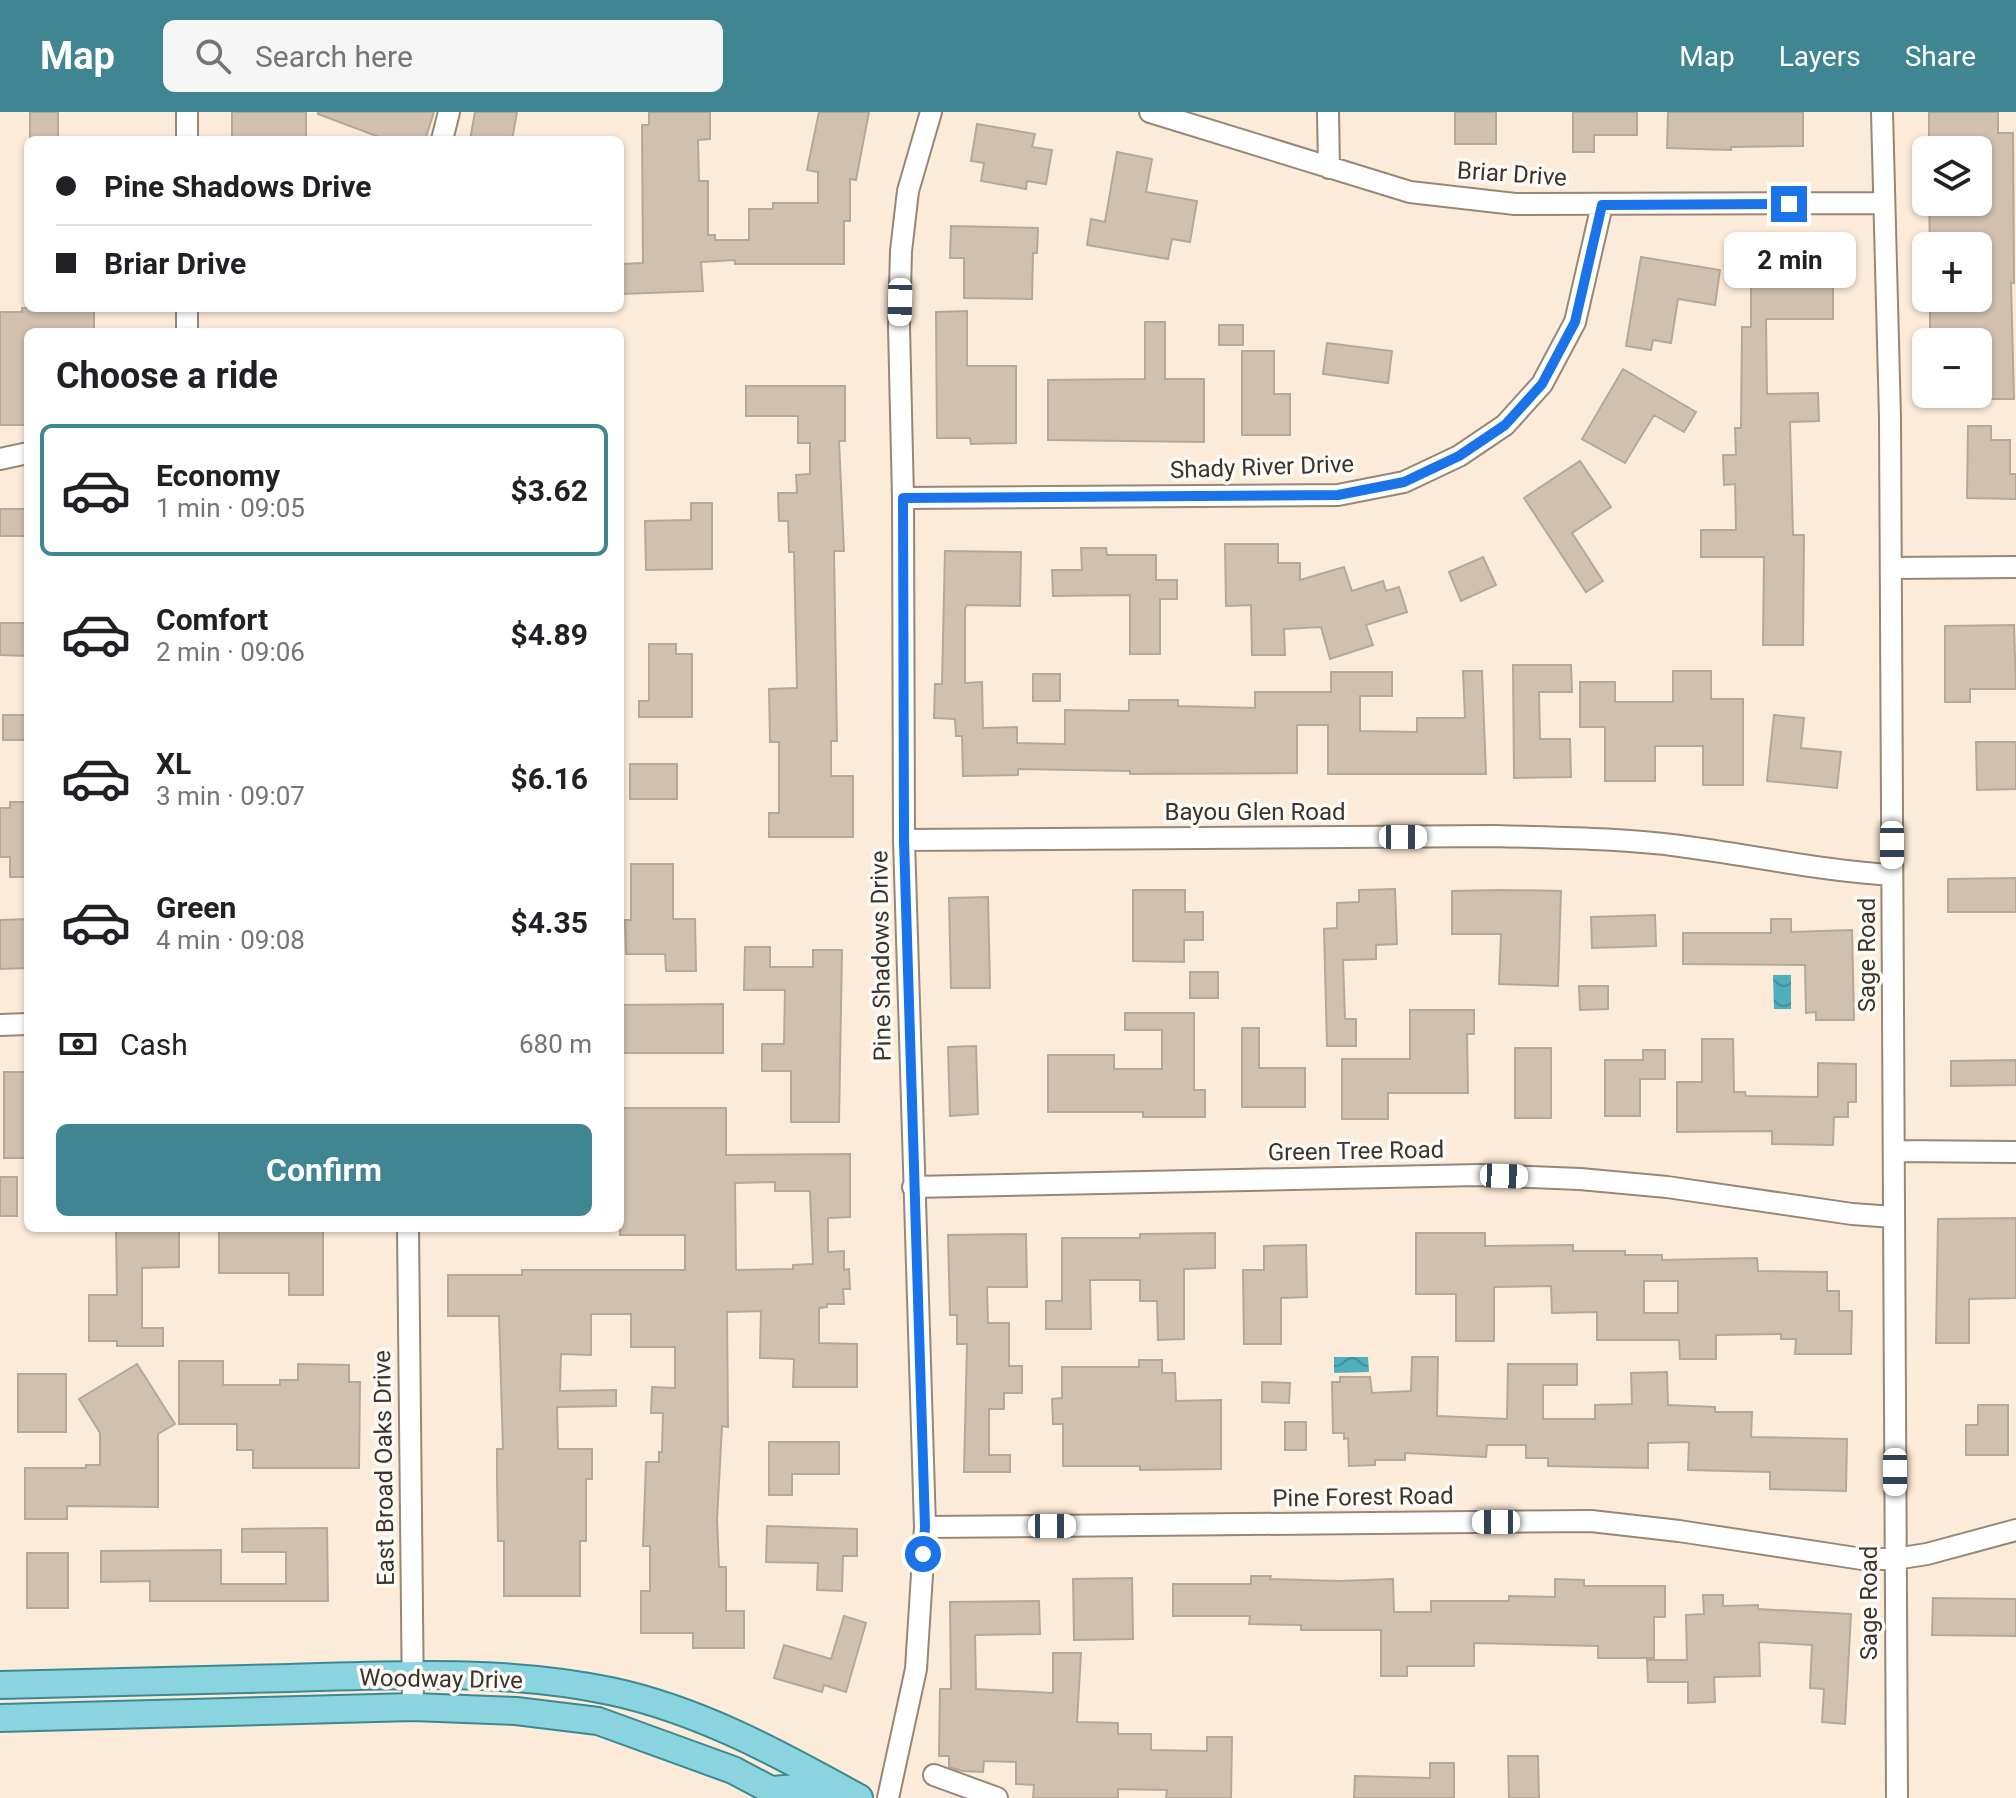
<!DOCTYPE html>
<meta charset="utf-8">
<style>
body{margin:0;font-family:Roboto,sans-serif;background:#f6f6f6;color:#202124;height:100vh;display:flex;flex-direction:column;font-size:30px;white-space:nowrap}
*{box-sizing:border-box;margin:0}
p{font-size:26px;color:#757577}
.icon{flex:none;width:44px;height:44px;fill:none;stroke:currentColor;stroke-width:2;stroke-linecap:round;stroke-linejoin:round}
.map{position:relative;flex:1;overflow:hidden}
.details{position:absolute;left:24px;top:216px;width:600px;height:904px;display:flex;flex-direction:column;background:#fff;border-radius:12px;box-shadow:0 2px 6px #0004}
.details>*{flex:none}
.guide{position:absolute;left:24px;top:24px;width:600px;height:176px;border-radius:12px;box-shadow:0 2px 6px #0004;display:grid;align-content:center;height:176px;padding:0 32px;background:#fff}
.controls{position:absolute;left:1912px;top:24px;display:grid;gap:16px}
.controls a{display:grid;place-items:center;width:80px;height:80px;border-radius:12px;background:#fff;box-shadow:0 2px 6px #0004;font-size:40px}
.end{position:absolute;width:36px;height:36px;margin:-18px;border:10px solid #1a73e8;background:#fff;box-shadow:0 0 0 4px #fff}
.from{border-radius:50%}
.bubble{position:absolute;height:56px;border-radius:12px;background:#fff;box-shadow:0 2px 6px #0004;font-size:26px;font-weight:700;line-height:56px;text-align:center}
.car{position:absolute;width:24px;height:48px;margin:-24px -12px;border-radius:10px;box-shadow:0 0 6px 2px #0007;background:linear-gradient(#fff 24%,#345 0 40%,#fff 0 76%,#345 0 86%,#fff 0)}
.guide b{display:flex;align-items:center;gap:28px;height:76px;font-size:30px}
.guide b+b{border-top:2px solid #e0e0e0}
.guide i{width:20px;height:20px;background:#202124}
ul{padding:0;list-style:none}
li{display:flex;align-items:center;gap:24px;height:132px;margin:0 16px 12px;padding:0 16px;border:4px solid transparent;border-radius:12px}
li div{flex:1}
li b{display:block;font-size:30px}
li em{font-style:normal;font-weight:700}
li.on{border-color:#408692}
li>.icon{width:72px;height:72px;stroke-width:1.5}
h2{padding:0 32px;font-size:36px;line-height:96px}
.pay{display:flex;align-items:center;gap:20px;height:88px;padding:0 32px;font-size:30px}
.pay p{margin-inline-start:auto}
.cta{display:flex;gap:16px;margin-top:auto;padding:16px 32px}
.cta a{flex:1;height:92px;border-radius:12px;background:#408692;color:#fff;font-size:32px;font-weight:700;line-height:92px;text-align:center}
header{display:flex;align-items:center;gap:48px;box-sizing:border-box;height:112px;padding:0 40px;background:#408692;color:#fff}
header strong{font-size:38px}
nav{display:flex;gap:44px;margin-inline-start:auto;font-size:28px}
.search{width:560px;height:72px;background:#f6f6f6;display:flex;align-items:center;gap:20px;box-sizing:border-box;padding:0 28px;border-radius:12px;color:#757577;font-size:30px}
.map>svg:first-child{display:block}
.water{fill:url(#water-waves)}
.building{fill:#d0c0ad;stroke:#b7a795;stroke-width:2;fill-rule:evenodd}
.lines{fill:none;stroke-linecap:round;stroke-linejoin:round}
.minor-casing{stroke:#968776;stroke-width:24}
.major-casing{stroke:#3b8992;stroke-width:30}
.minor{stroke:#fff;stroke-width:20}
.major{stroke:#89d4df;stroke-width:26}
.route{stroke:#1a73e8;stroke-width:10}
.labels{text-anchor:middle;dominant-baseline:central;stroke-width:7;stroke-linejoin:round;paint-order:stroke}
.street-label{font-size:24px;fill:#3b342d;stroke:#fefbf7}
</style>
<header>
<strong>Map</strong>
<div class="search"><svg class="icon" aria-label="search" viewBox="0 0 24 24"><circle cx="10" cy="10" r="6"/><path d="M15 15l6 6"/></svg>Search here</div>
<nav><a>Map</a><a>Layers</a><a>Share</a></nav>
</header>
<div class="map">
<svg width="2016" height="1686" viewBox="0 0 2016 1686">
<defs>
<pattern id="water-waves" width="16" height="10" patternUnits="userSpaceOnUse" patternTransform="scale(2)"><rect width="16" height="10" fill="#4fafbe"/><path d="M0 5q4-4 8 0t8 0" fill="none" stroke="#438f9b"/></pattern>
</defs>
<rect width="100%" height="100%" fill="#fcebd8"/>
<path class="water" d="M1773 863H1791V897H1774Z
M1334 1245H1368L1369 1260 1334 1261Z"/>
<path class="building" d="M30 0H58V28H30Z
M232 0H306V28H232Z
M318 0H434L425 28H387L318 2Z
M475 0H517L512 28H470Z
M649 0H710V27L698 28 699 69H708V123H715V128H749V97H773V91H818V60L807 58 819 0H869L856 68 850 67V109H844V152H735V148L701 150 703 179 620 182V152L643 151 642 13H649Z
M1455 0H1496V32H1455Z
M1573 0H1637V23H1594V40H1573Z
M1668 0H1803V34L1731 35V38L1667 36Z
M1929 0H1998V21H2013L2014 171H2011L2014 287H1983L1982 273H1978V230H1930V186H1978V134H1930L1929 90H1978V38H1929Z
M977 12 1035 22 1032 35 1052 38 1046 72 1027 69 1026 77 981 69 984 51 971 49Z
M1117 40 1152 47 1146 80 1197 89 1190 130 1172 127 1168 147 1087 133 1091 107 1105 110Z
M951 114 1038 116 1037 141H1033L1032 187 964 186V146H950Z
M1641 145 1720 158 1715 193 1678 187 1671 231 1653 228 1651 238 1626 234Z
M1768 147H1833V207H1766L1767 282 1818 281 1819 309 1790 310 1793 423H1804L1803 533H1763L1764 445H1701V418H1736L1735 372 1724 373 1723 343H1736L1735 316H1741L1742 215H1751V163H1768Z
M22 196H94V220H28V313H0V200H22Z
M967 199V254H1016V331L971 332 970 326H937L936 200Z
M1145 210H1165V267H1204V330L1048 328V268L1145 267Z
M1219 213H1243V233H1219Z
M1327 231 1392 239 1388 271 1323 262Z
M1242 239H1274V282H1290V323H1242Z
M1623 257 1696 300 1684 320 1654 303 1625 351 1582 327Z
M746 274H845V329H839L844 439H834L837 629H831V664H853V725H769V701H779V630H770L769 577 797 576 794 440H789L788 409H779L778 381H797L796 363 810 362V331H798V304H746Z
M1968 314H1991V328H2010V362H2016V387L1967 386Z
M1580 349 1611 395 1572 421 1603 469 1586 480 1524 386Z
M691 391H712V457L646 458 645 409 691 408Z
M0 397H28V424H0Z
M1225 432H1278V451H1300V468L1344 455 1352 479 1383 469 1386 479 1399 475 1407 500 1366 513 1373 533 1330 547 1321 515 1284 517 1285 543H1252L1251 493 1226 494Z
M1081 436H1106L1107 443H1156V468H1177V487H1160V542H1130V483L1053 484 1052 458H1082Z
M945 439 1021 440 1020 494 967 493 965 497V571L982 570 983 616 1017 615V631L1065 632V598L1129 599V588H1178V594L1255 596V580H1331V560H1392V584H1360V619L1417 620V606H1465L1463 559H1482L1486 662H1328V613H1297V661L1130 662V659L1018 657V663L963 664 962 624H956L955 607 934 606 935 572H942Z
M1483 445 1496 473 1461 489 1449 460Z
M0 511H28V544L0 543Z
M2014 513 2016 577H1970V590H1945V514Z
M649 532H676V542H692V605H639V589H649Z
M1513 553H1571L1572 580H1539L1540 627H1570L1571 665 1514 666Z
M1673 559H1711V587H1743V673H1703V634H1655V669H1605V615H1580V570H1615V590H1673Z
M1033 562H1060V589H1033Z
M3 603H28V628H3Z
M1774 603 1804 606 1801 636 1841 640 1837 676 1767 669Z
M1976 630H2016V677L1977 678Z
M630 652H677V687H630Z
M10 690H28V765H10V745H0V696H10Z
M631 752H673V807H695L696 859H666L665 842H626L625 808H631Z
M2016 766V800H1948V767Z
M1395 777 1397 832 1376 833V847L1343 848 1345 907H1356V934H1327L1324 817 1337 816V791L1359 790V778Z
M1133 778H1185V800H1203V828H1184V850L1133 849Z
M1504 778 1561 779 1558 874 1499 872 1501 822H1452V779Z
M988 785 990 876H951L949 786Z
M1655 803 1656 834 1592 836 1591 805Z
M28 807V856L0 857V808Z
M1771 807H1791V820L1852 818 1854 908H1816V900L1806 901 1805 853 1683 852V821H1771Z
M745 835H770V855H813V838H842L839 1010H791V959H762V932H784L785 878H744Z
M1190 860H1218V886H1190Z
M1579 874H1608V897L1580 898Z
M723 892V941H620V893Z
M1410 898H1474V922H1467L1468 981H1388V1007H1342V947H1410Z
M1125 901H1194V978H1205V1005H1143V1000H1048V943H1114V957H1162V918H1125Z
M1242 916H1259V956H1305V995H1242Z
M1702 927H1733L1734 980H1745L1746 984 1818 985V951L1856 952V990H1848V1005H1834L1833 1033 1772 1032V1019L1677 1020V970H1702Z
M976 934 978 1002 950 1004 948 935Z
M1515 936H1551V1006H1515Z
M1643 938H1665V967H1640V1004H1605V948H1643Z
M2016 948V973L1951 974V949Z
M4 960H28V1046H4Z
M621 996H726V1043L850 1042V1105L828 1106V1140L844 1139V1158L849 1157 850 1177H843L844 1192H827V1195L819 1196V1231L857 1232V1275H793L794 1247 760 1246 761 1199 727 1200 728 1315 722 1314 717 1408 719 1455H726V1499H744V1536H693V1521H641V1479H650V1434H643L646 1350H659V1340H662L663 1301H651L652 1275 675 1276V1235H631V1202H591V1243L561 1242 560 1279 616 1278V1294L557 1295 558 1337H592V1367H586V1429H580V1484H504V1429H498L497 1367V1337H503L499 1204H448V1163H522V1158H685V1123H620ZM775 1070V1079H810L813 1152 793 1153V1157L736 1158 735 1071Z
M0 1065H17V1104H0Z
M2016 1106V1186L1969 1187V1231H1936L1938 1107Z
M116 1116H179V1155L142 1156V1216H163V1234H117V1229H89V1183H117Z
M219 1116H323V1183H289V1161H219Z
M1215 1121V1156L1184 1157V1227L1158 1228 1157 1189H1140V1168H1090L1091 1217H1046V1189H1062V1126H1140V1122Z
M1416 1121H1485V1134L1573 1133V1139H1625V1143H1662V1148L1757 1146 1758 1159 1827 1160V1179H1839V1199H1852L1851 1242H1795L1796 1227H1781V1222L1716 1223V1247H1680L1679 1228H1597V1200L1552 1201 1551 1174 1494 1175V1229H1456V1182H1416ZM1644 1169H1678V1201H1644Z
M1026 1122 1027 1175H987L988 1211H1009V1254H1022V1281H1004V1297H989V1343H1010V1360H964L967 1232H957V1203H950L948 1123Z
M1306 1133 1307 1185 1281 1186V1232H1244L1243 1158H1264V1134Z
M1412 1245H1438L1437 1304 1507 1307 1508 1252H1577V1273H1543V1307H1595V1293L1632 1292 1631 1261 1667 1260 1668 1293 1715 1295V1300H1752L1751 1325 1847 1327 1846 1379 1770 1377V1360L1688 1358 1689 1330 1648 1331V1356L1548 1354V1346H1526V1333H1487L1486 1345 1405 1341V1348H1375V1353L1349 1354 1348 1326 1344 1327V1321H1333L1332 1270H1340V1265H1370L1372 1281 1411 1279Z
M1139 1248H1162V1261H1175L1176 1289 1221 1288V1357L1140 1358V1354H1063V1312H1053L1052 1287 1062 1286V1255H1139Z
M179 1249H223V1273H280V1268H298V1252L349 1253V1270H360L359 1356H253V1338H237V1312H179Z
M137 1252 175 1312 158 1322V1395L67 1394V1407H25V1356H86V1353H100V1321L79 1287Z
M18 1262H66V1320H18Z
M1262 1270 1290 1271 1289 1291 1262 1290Z
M1978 1293H2008V1343H1966V1313H1978Z
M1285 1310H1306V1338H1285Z
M769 1330H839V1362H792V1383H769Z
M767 1414 857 1417V1444H843L842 1479 817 1478 818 1451 766 1450Z
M327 1416 328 1489H150V1469L101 1470V1439L221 1438V1472H286V1440H242V1417Z
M27 1441H68V1496H27Z
M1251 1464H1271L1270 1467 1340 1469 1393 1467 1394 1500H1431V1489H1509V1484L1555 1485V1467L1584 1468V1474H1665V1505H1654V1546H1598V1534L1474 1531V1554H1407V1564H1381V1518H1301V1513L1249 1512 1250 1504H1173V1472H1251Z
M1132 1466 1133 1527 1074 1528 1073 1467Z
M1703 1483H1723V1494L1758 1493V1497L1851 1502 1845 1612 1822 1610 1824 1577 1810 1576 1812 1533 1759 1530 1760 1564 1714 1565 1715 1590 1688 1591V1570H1648L1647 1548H1687L1686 1503 1704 1502Z
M1933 1486 2016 1487V1524L1932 1523Z
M1039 1489 1040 1522 975 1523 976 1577 1053 1581V1541H1081L1077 1610 1118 1611V1622H1151V1638L1207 1639V1625H1232L1231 1686H1166L1167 1678 1118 1677V1686H1033L1034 1673 1016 1672V1650L984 1649 983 1660 962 1659 949 1655V1644H939L940 1577H951L950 1490Z
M844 1504 866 1511 846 1580 824 1573 822 1580 774 1566 784 1533 831 1547Z
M1508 1644H1538L1539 1686H1509Z
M1430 1651H1454V1686H1354L1355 1664 1430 1666Z"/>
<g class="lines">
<g class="minor-casing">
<path id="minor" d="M1150 0 1410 80 1515 92 1883 91
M1328 0 1329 56
M1882 0 1890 306 1897 1686
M187 28V0
M442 28 449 0
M187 220V196
M0 347 28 341
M903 386 1338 383 1404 370 1459 344 1505 313 1542 272 1575 210 1602 93
M1891 456 2016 455
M904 728 1496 724C1557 726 1619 726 1680 734 1750 743 1822 759 1892 763
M0 913 28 912
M1894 1039 2016 1040
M913 1075 1478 1063 1580 1067 1667 1075 1852 1102 1894 1105
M408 1116 413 1595
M925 1415 1591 1409 1679 1419 1862 1447H1895L1927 1442 2016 1418
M934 1663 997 1686
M888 1686 916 1557 925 1415 904 728 903 386 899 215 901 139 908 79 931 0"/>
</g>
<g class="major-casing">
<path id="major" d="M0 1573C97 1571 194 1569 290 1566 396 1563 506 1557 610 1579 700 1598 779 1642 859 1686
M0 1606 413 1595 516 1599 598 1609 733 1658 786 1686
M772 1678 797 1676 820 1686"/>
</g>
<use href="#minor" class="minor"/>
<use href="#major" class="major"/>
</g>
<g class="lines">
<path class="route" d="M923 1442 925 1415 904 728 903 386 1338 383 1404 370 1459 344 1505 313 1542 272 1575 210 1602 93 1789 92"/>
</g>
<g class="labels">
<g class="street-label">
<text transform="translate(1512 62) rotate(4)">Briar Drive</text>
<text transform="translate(1262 355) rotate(-2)">Shady River Drive</text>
<text x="1255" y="700">Bayou Glen Road</text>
<text transform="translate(1867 843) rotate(-90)">Sage Road</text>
<text transform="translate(881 844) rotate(-91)">Pine Shadows Drive</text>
<text transform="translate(1356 1039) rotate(-1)">Green Tree Road</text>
<text transform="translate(384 1356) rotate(-91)">East Broad Oaks Drive</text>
<text transform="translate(1363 1385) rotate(-1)">Pine Forest Road</text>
<text transform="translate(1869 1491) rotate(-90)">Sage Road</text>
<text transform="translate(441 1567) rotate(1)">Woodway Drive</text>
</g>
</g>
</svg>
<div class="controls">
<a><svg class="icon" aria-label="layers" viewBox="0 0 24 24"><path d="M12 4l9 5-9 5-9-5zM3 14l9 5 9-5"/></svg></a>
<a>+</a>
<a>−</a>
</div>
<i class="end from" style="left:923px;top:1442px"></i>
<i class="end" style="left:1789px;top:92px"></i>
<div class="bubble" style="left:1724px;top:120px;width:132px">2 min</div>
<i class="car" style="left:900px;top:190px;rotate:181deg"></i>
<i class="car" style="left:1403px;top:725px;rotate:90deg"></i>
<i class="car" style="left:1892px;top:733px;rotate:180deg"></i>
<i class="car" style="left:1504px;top:1064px;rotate:92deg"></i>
<i class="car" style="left:1895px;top:1360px;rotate:180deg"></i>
<i class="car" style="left:1496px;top:1410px;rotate:270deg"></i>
<i class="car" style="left:1052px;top:1414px;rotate:90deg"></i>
<div class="guide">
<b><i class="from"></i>Pine Shadows Drive</b>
<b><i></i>Briar Drive</b>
</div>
<section class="details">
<h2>Choose a ride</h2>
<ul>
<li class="on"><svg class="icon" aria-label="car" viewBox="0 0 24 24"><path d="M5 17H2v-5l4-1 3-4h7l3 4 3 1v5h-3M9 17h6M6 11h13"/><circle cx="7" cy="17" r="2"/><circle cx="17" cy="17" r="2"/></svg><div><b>Economy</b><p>1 min · 09:05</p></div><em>$3.62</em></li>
<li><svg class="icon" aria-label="car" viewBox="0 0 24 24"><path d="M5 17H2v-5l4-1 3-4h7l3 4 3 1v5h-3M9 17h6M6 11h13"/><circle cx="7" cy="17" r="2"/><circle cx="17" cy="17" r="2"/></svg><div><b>Comfort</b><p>2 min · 09:06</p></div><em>$4.89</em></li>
<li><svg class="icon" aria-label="car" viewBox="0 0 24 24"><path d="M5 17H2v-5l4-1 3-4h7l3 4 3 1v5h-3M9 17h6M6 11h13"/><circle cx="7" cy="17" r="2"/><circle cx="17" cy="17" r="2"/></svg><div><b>XL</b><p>3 min · 09:07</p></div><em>$6.16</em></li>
<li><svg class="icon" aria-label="car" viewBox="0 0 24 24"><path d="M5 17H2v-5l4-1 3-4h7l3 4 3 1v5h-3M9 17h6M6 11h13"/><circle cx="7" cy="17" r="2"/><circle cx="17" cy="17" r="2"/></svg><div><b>Green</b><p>4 min · 09:08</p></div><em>$4.35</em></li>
</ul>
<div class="pay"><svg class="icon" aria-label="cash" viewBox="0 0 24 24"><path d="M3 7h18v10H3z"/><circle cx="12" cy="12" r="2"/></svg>Cash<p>680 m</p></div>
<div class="cta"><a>Confirm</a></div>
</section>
</div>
